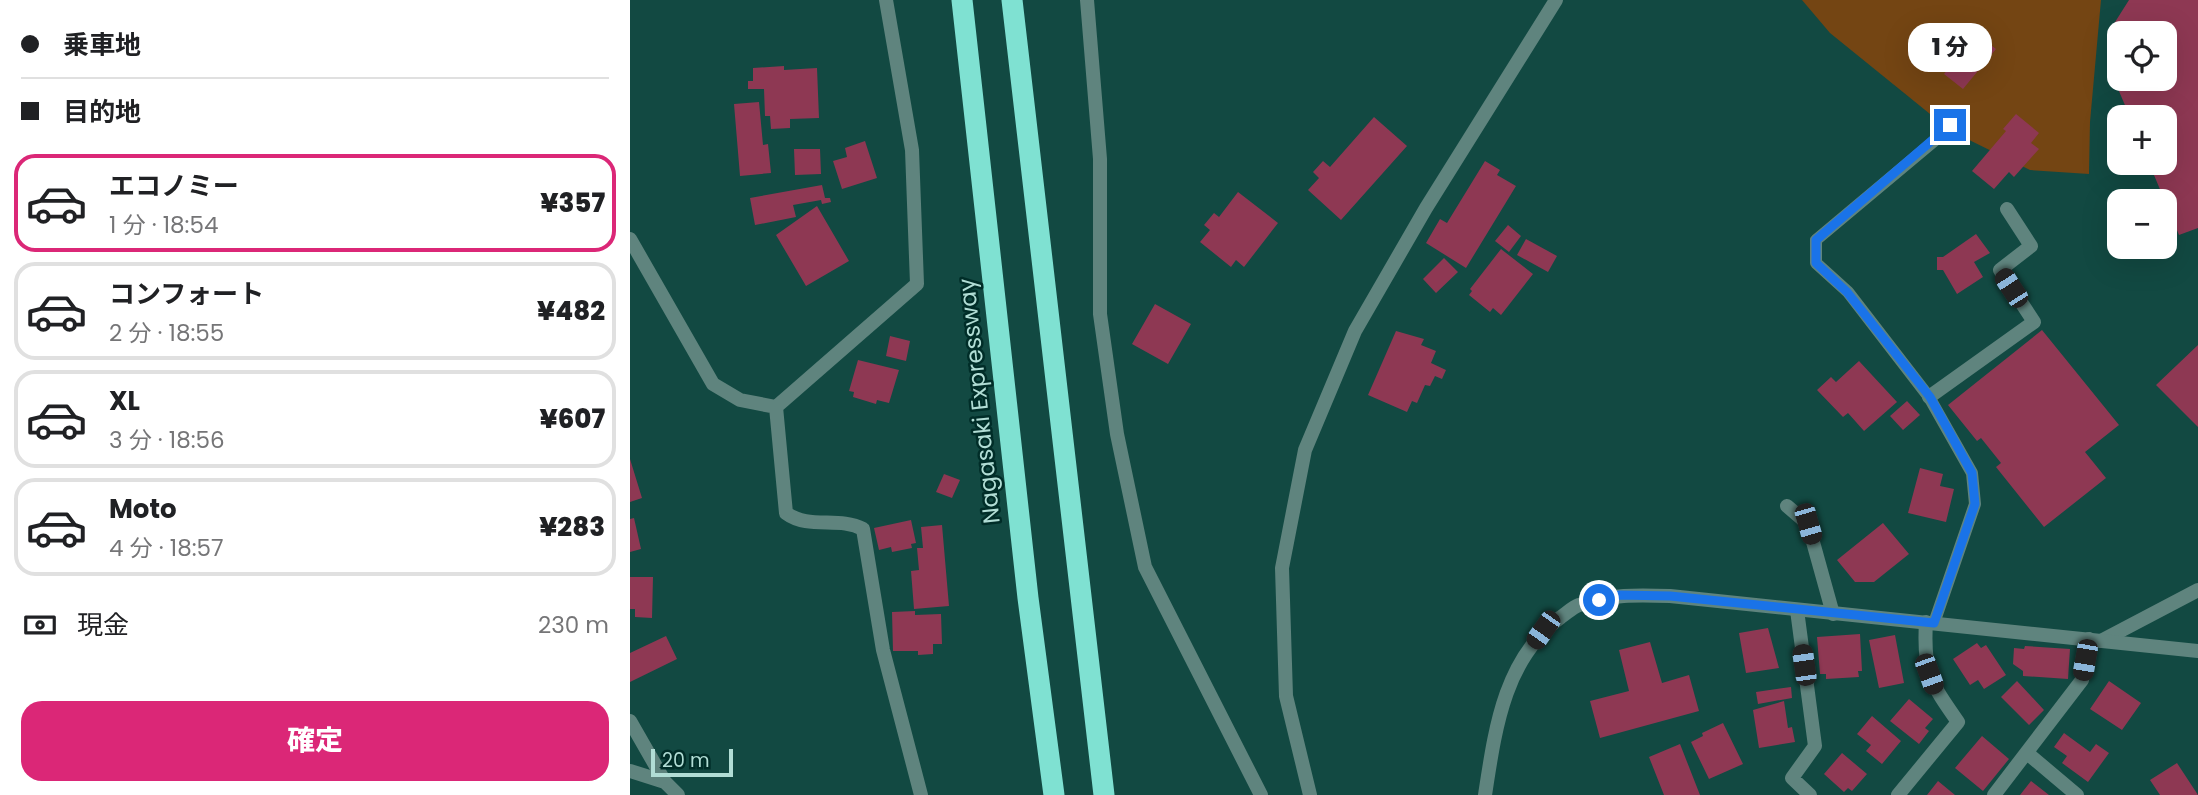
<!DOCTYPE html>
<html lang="ja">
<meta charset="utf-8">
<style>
body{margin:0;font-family:Poppins,"Noto Sans JP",sans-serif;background:#f6f6f6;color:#202124;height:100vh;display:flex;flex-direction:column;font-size:26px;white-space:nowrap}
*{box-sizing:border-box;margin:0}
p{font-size:23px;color:#757577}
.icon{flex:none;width:38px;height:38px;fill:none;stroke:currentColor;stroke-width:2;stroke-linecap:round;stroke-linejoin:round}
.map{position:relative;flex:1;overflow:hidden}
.sheet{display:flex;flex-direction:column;background:#fff;width:630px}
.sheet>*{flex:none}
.banner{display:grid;align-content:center;height:154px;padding:0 21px;background:#fff}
.buttons{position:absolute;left:1477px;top:21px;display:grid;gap:14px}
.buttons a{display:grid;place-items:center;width:70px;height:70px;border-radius:14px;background:#fff;box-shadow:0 7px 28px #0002;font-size:35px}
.scale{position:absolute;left:21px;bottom:18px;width:82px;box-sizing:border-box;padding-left:7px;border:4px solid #b1ddd5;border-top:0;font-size:19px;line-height:24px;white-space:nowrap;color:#b1ddd5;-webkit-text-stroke:5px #002d28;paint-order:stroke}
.end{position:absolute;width:32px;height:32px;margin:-16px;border:9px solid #1a73e8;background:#fff;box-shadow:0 0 0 4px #fff}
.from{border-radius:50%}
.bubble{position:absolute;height:49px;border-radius:21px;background:#fff;box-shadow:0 7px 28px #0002;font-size:23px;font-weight:800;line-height:49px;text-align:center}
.car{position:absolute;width:21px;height:42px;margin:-21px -10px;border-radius:9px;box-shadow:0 0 5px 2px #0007;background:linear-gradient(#222 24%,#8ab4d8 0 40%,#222 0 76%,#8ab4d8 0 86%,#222 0)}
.banner b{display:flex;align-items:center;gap:24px;height:66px;font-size:26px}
.banner b+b{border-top:2px solid #e0e0e0}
.banner i{width:18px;height:18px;background:#202124}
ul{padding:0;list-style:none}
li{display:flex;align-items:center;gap:21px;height:98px;margin:0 14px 10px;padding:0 7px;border:4px solid #e0e0e0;border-radius:21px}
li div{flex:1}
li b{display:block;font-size:26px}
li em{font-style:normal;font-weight:800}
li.active{border-color:#db2777}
li>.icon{width:63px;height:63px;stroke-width:1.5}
.pay{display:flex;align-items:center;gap:18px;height:77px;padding:0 21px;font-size:26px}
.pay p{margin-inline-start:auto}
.primary-button{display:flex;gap:14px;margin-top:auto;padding:14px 21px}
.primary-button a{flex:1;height:80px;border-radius:21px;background:#db2777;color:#fff;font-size:28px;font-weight:800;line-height:80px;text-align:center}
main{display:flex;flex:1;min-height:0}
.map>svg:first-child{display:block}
.green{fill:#744513}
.building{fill:#8e3853;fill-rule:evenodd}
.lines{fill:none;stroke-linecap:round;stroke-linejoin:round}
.service{stroke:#5f847e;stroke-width:12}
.minor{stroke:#5f847e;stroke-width:14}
.tertiary{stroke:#5f847e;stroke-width:14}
.motorway{stroke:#7fe1d2;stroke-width:21}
.route{stroke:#1a73e8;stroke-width:9}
.labels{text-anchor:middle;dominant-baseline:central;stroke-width:5;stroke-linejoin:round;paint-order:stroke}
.street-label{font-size:23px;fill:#b1ddd5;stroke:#002d28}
</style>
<main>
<section class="sheet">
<div class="banner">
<b><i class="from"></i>乗車地</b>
<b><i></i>目的地</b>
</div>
<ul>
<li class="active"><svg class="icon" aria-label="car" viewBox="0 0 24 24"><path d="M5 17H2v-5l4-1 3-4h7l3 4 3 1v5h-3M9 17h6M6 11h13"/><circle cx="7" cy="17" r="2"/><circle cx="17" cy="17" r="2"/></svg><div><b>エコノミー</b><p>1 分 · 18:54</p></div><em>¥357</em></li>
<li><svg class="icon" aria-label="car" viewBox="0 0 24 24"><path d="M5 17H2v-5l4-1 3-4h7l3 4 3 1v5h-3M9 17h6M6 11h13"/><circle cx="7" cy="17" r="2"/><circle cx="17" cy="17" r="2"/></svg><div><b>コンフォート</b><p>2 分 · 18:55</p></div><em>¥482</em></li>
<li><svg class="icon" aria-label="car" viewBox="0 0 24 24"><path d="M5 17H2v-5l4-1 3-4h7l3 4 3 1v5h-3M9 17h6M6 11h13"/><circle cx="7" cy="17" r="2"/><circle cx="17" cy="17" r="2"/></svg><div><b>XL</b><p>3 分 · 18:56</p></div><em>¥607</em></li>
<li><svg class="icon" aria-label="car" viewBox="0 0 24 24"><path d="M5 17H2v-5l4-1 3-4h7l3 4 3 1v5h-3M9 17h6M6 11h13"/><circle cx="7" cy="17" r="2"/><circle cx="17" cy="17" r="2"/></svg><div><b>Moto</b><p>4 分 · 18:57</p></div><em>¥283</em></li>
</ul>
<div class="pay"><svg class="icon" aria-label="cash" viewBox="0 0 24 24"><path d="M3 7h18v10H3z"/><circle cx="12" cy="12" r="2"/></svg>現金<p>230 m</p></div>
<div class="primary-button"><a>確定</a></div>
</section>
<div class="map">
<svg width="1568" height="795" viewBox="0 0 1568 795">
<rect width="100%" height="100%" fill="#124942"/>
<path class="green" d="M1172 0H1471L1460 122 1459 174 1400 170 1321 131 1200 33Z"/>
<path class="building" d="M1499 0H1568V228L1549 235 1519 163H1535V117H1500L1480 70 1477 50 1480 30ZM1489 33H1535V79H1489Z
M1347 34 1366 49 1333 89 1314 74Z
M154 66V70L187 68 189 118 160 119V128L141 129 140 116H135L134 89H118V81H123V68Z
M129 102 133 145 138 144 141 173 110 176 104 104Z
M1386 114 1409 133 1401 143 1409 149 1384 177 1379 172 1364 189 1342 171 1376 131 1373 129Z
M744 117 777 146 711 220 678 190 689 178 683 172 693 161 700 167Z
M235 141 247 178 212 189 203 161 217 157 215 148Z
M164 149H190L191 174 165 175Z
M855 161 870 170 867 175 886 186 836 268 796 243 810 219 817 223Z
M192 185 195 198H200L201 202 192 204 191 200 163 205 166 217 125 225 120 198Z
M608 192 648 223 614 267 606 260 601 267 570 242 580 230 574 225 584 213 589 217Z
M187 206 219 261 176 286 146 235Z
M878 225 891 236 879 252 865 241Z
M1346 234 1360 253 1344 262 1353 277 1327 294 1313 270H1307V257H1313Z
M896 239 927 256 918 272 887 255Z
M871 249 903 274 871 315 863 308 860 312 839 295 842 291 840 289Z
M814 258 828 272 806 293 793 279Z
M525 304 561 324 538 364 502 344Z
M1412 330 1489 425 1455 452 1476 478 1414 527 1366 467 1371 463 1351 438 1347 441 1318 405Z
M766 331 794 339 791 345 806 351 801 363 816 370 812 379 805 376 800 386 795 385 787 403 782 401 777 412 738 395Z
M260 336 280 341 276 361 256 356Z
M1568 345V427L1526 385Z
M228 360 269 370 259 403 247 400 246 404 223 397 224 392 219 391Z
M1229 361 1267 402 1234 431 1218 413 1213 417 1187 390 1201 377 1206 382Z
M1277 401 1290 415 1273 430 1260 416Z
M0 459 12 498 0 502Z
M1290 468 1313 474 1310 486 1324 489 1316 522 1278 513Z
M314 474 330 480 322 498 306 492Z
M4 518 11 549 0 552V519Z
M281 520 286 543 281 544 282 548 262 552 261 547 249 550 244 528Z
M1253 523 1279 554 1244 582H1225L1207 560Z
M312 525 319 606 284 609 281 571 289 570 287 548H293L291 527Z
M0 577H23L22 618 5 617V609H0Z
M285 611V615L311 614 312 644H303V654L288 655V651H263L262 612Z
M1138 628 1149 668 1116 673 1109 633Z
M1230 634 1232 671H1228L1229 677 1196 679V674H1190L1187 637Z
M1265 635 1274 683 1249 688 1239 640Z
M36 636 47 659 0 682V653Z
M1020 642 1032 683 1059 675 1069 711 970 738 960 701 999 691 989 650Z
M1347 643 1351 648 1356 645 1376 675 1354 689 1348 680 1340 685 1323 659Z
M1395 646 1440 649 1438 679 1393 676V671L1383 664 1384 648 1394 649Z
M1387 681 1414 710 1399 725 1371 697Z
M1479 681 1511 703 1492 730 1460 709Z
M1161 687 1162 698 1128 704 1126 692Z
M1279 699 1303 719 1295 728 1299 731 1289 744 1260 721Z
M1154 701 1158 728 1162 727 1165 742 1129 748 1123 710Z
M1242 716 1271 741 1252 764 1236 751 1241 745 1227 734Z
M1093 723 1113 764 1079 779 1061 742 1073 736 1072 733Z
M1434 733 1460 752 1466 744 1479 753 1458 782 1432 763 1437 756 1424 747Z
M1352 736 1379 759 1353 791 1325 768Z
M1050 744 1070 795H1034L1019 757Z
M1212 753 1237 774 1222 791 1218 788 1214 792 1194 774Z
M1547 763 1568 795H1530L1520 780Z
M1308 781 1325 795H1297Z
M1401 781 1419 795H1390Z"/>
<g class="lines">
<path class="service" d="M1304 623 1345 504 1342 473 1299 397 1218 292 1186 263V240L1309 137 1331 113"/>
<path class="minor" d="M457 0 470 159V314L487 434 515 567 631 795
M0 239 83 384 110 400 146 407
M1299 397 1404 322 1370 270 1401 246 1377 209
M146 407 287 284 282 150 256 0
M146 407 156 513C179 530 209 516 233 529L253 650 291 795
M1157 506 1178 524 1203 614
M1167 610 1185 746 1162 778 1180 795
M1471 641 1568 590
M0 721 35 782 48 795
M1397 753 1447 795
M0 771 35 782
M1268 795 1328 722C1300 682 1293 672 1296 622
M1364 795 1452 680 1459 639"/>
<path class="tertiary" d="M680 795 656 696 652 568 675 450 725 331 796 208 926 0
M855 795C865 730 874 658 931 617 937 613 943 607 949 605 978 594 1009 595 1040 596L1568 651"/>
<path class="motorway" d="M332 0 398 598 424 795
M382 0 474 795"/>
</g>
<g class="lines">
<path class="route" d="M969 600 990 595 1040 596 1304 623 1345 504 1342 473 1300 397 1217 292 1186 263V240L1320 125"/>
</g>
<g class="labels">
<g class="street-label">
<text transform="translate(349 401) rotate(-96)">Nagasaki Expressway</text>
</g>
</g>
</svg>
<div class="buttons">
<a><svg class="icon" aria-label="locate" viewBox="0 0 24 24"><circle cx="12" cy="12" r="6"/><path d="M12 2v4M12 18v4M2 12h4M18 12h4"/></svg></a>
<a>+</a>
<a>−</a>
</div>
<div class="scale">20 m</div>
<i class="end from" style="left:969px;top:600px"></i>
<i class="end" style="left:1320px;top:125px"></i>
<div class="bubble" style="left:1278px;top:23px;width:84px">1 分</div>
<i class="car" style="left:1381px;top:288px;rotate:327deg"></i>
<i class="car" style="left:1178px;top:524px;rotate:164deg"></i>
<i class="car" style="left:913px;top:630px;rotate:215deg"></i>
<i class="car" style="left:1455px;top:660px;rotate:190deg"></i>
<i class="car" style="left:1174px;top:665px;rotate:352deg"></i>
<i class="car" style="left:1299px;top:674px;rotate:160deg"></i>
</div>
</main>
